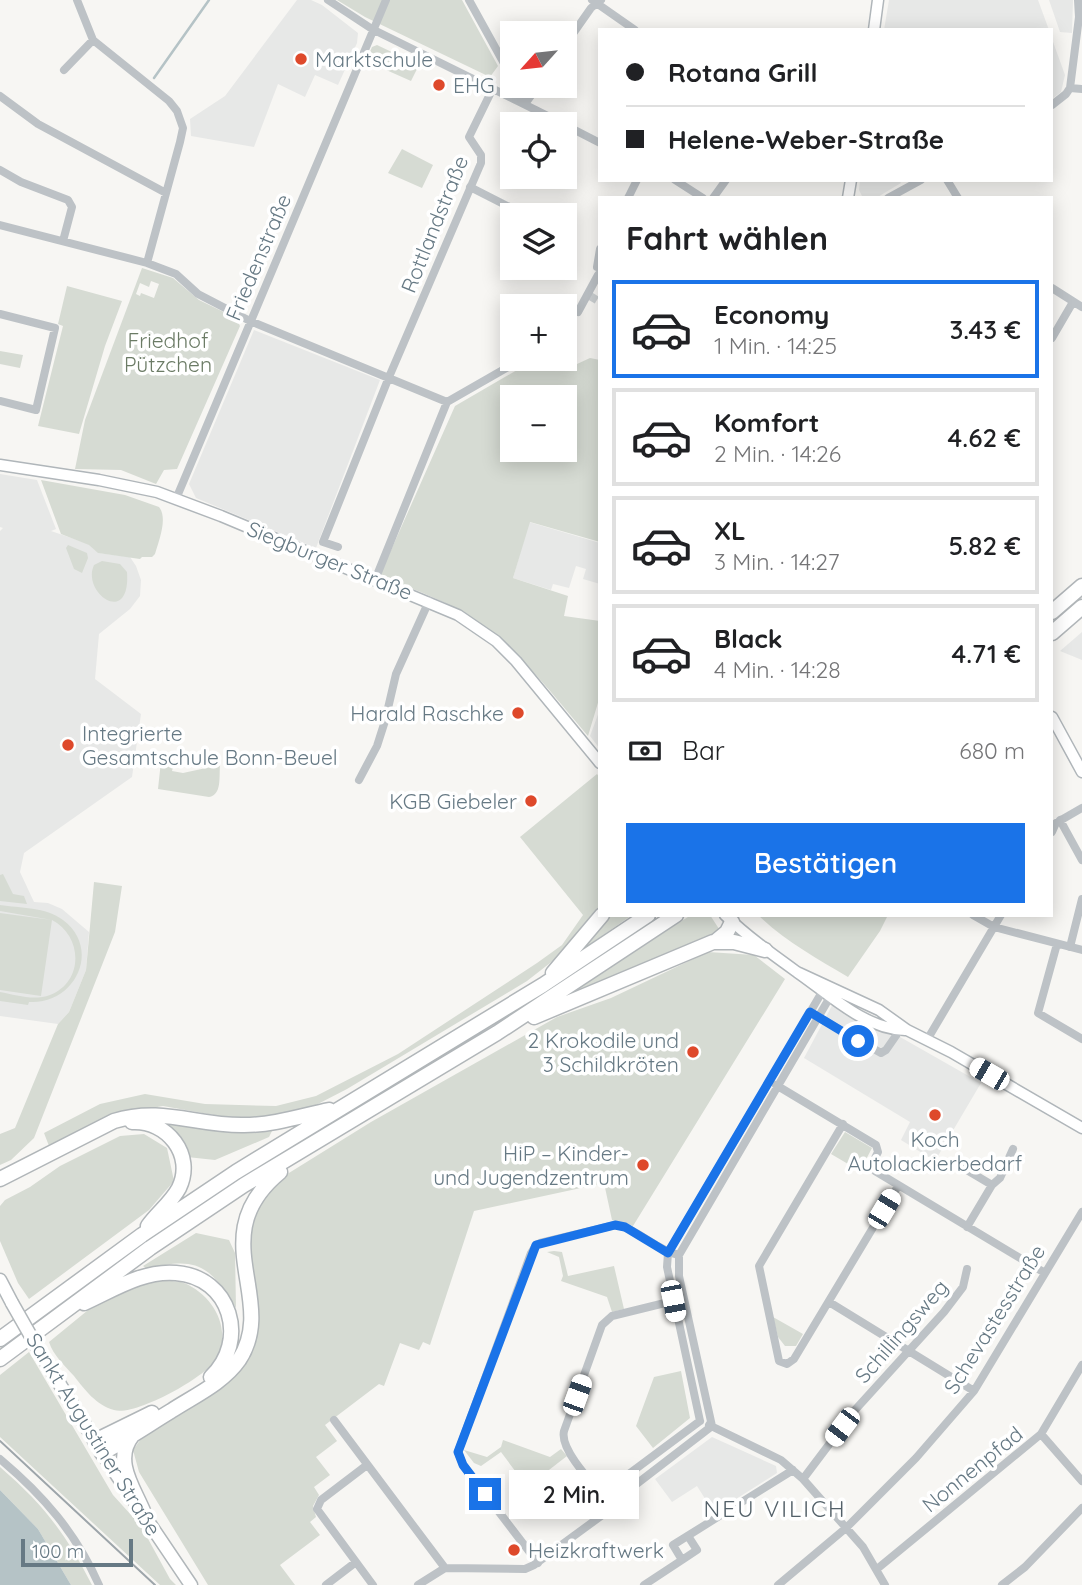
<!DOCTYPE html>
<html lang="de">
<meta charset="utf-8">
<style>
body{margin:0;font-family:Quicksand,sans-serif;background:#f2f2f2;color:#202124;height:100vh;display:flex;flex-direction:column;font-size:26px;white-space:nowrap}
*{box-sizing:border-box;margin:0}
p{font-size:23px;color:#757577}
.icon{flex:none;width:38px;height:38px;fill:none;stroke:currentColor;stroke-width:2;stroke-linecap:round;stroke-linejoin:round}
.map{position:relative;flex:1;overflow:hidden}
.drawer{position:absolute;left:598px;top:196px;width:455px;height:721px;display:flex;flex-direction:column;background:#fff;border-radius:0px;box-shadow:0 4px 18px #0003}
.drawer>*{flex:none}
.banner{position:absolute;left:598px;top:28px;width:455px;height:154px;border-radius:0px;box-shadow:0 4px 18px #0003;display:grid;align-content:center;height:154px;padding:0 28px;background:#fff}
.needle{width:46px;rotate:243deg}
.controls{position:absolute;left:500px;top:21px;display:grid;gap:14px}
.controls a{display:grid;place-items:center;width:77px;height:77px;border-radius:0px;background:#fff;box-shadow:0 4px 18px #0003;font-size:35px}
.scale{position:absolute;left:21px;bottom:18px;width:112px;box-sizing:border-box;padding-left:7px;border:4px solid #667984;border-top:0;font-size:19px;line-height:24px;white-space:nowrap;color:#667984;-webkit-text-stroke:5px #fff;paint-order:stroke}
.end{position:absolute;width:32px;height:32px;margin:-16px;border:9px solid #1a73e8;background:#fff;box-shadow:0 0 0 4px #fff}
.from{border-radius:50%}
.bubble{position:absolute;height:49px;border-radius:0px;background:#fff;box-shadow:0 4px 18px #0003;font-size:23px;font-weight:600;line-height:49px;text-align:center}
.car{position:absolute;width:21px;height:42px;margin:-21px -10px;border-radius:9px;box-shadow:0 0 5px 2px #0007;background:linear-gradient(#fff 24%,#345 0 40%,#fff 0 76%,#345 0 86%,#fff 0)}
.banner b{display:flex;align-items:center;gap:24px;height:66px;font-size:26px}
.banner b+b{border-top:2px solid #e0e0e0}
.banner i{width:18px;height:18px;background:#202124}
ul{padding:0;list-style:none}
li{display:flex;align-items:center;gap:21px;height:98px;margin:0 14px 10px;padding:0 14px;border:4px solid #e0e0e0;border-radius:0px}
li div{flex:1}
li b{display:block;font-size:26px}
li em{font-style:normal;font-weight:600}
li.current{border-color:#1a73e8}
li>.icon{width:63px;height:63px;stroke-width:1.5}
h2{padding:0 28px;font-size:32px;line-height:84px}
.pay{display:flex;align-items:center;gap:18px;height:77px;padding:0 28px;font-size:26px}
.pay p{margin-inline-start:auto}
.cta{display:flex;gap:14px;margin-top:auto;padding:14px 28px}
.cta a{flex:1;height:80px;border-radius:0px;background:#1a73e8;color:#fff;font-size:28px;font-weight:600;line-height:80px;text-align:center}
.map>svg:first-child{display:block}
.built{fill:#e7e8e7}
.green{fill:#d6dbd3;fill-rule:evenodd}
.water{fill:#b5c3c6}
.lines{fill:none;stroke-linecap:round;stroke-linejoin:round}
.stream{stroke:#b5c3c6;stroke-width:2.5}
.street-tunnel{stroke:#ccd0d2;stroke-width:8;stroke-dasharray:8 4;stroke-linecap:butt}
.secondary-casing{stroke:#b0b6ba;stroke-width:13}
.primary-casing{stroke:#b1b7ba;stroke-width:15}
.highway-casing{stroke:#b1b6b9;stroke-width:17}
.street{stroke:#bdc2c6;stroke-width:8}
.secondary{stroke:#fff;stroke-width:10}
.primary{stroke:#fff;stroke-width:12}
.highway{stroke:#fff;stroke-width:14}
.tram{stroke:#9da5aa;stroke-width:2}
.primary-bridge-casing{stroke:#b1b7ba;stroke-width:15;stroke-linecap:butt}
.primary-bridge{stroke:#fff;stroke-width:12}
.route{stroke:#1a73e8;stroke-width:9}
.poi-dot{fill:#de492b;stroke:#fff;stroke-width:2.5}
.labels{text-anchor:middle;dominant-baseline:central;stroke-width:7;stroke-linejoin:round;paint-order:stroke}
.poi-label{font-size:21px;fill:#667984;stroke:#fff;text-anchor:start}
.street-label{font-size:21px;fill:#667984;stroke:#fff}
.park-label{font-size:21px;fill:#6b7b65;stroke:#fff}
.neighbourhood-label{font-size:23px;letter-spacing:2px;fill:#546169;stroke:#fff}
</style>
<div class="map">
<svg width="1082" height="1585" viewBox="0 0 1082 1585">
<rect width="100%" height="100%" fill="#f7f6f3"/>
<path class="built" d="M297 0H311L322 5 358 33 357 43 338 85 315 75 305 97 278 84 254 147 191 136 190 119 225 96Z
M889 0H1038L1049 30H884Z
M1049 0H1073L1072 33 1060 32Z
M1052 39 1065 75 1061 92 1052 99Z
M860 180H899L901 183 876 198H863L859 190Z
M254 330 380 380 316 548 196 498 189 484Z
M0 474 37 480 56 529 51 531 89 544 99 553 130 557 136 566 141 580 140 596 130 609 99 634 95 679 141 714 132 777 24 853 20 872 34 902 48 903 62 909 89 932 86 970 69 1012 58 1024 0 1016V531L3 528 0 527Z
M529 522 600 543V584L583 579 586 569 576 566 569 588 553 584 551 590 513 578Z
M1082 632V660L1060 651Z
M600 709V749L590 736Z
M835 1000 981 1083 935 1161 901 1140 910 1122 804 1058Z
M712 1437 776 1466 777 1473 714 1513 697 1486 672 1502 655 1479Z"/>
<path class="green" d="M337 0H462L498 66 490 77 365 17Z
M377 45 419 65 411 81 366 61 372 47Z
M402 149 433 165 422 188 388 173Z
M142 268 173 278 199 300 236 318 240 326 177 469 164 470 156 484 121 470 75 469 85 420ZM151 281 159 284 154 298 141 293 140 296 136 294 140 283 149 287Z
M67 286 122 301 105 346 79 434 38 426 63 326 58 324Z
M0 351 23 355 20 368 0 364Z
M565 358 577 364 590 358 600 360V542L530 522 513 578 568 596 564 616 600 621V696L588 736C552 694 519 649 472 618 449 602 407 587 380 575L455 406 536 359ZM513 397H565V450H513Z
M41 480 125 495 159 507C168 518 159 540 155 554L152 557H142L140 559 98 553 89 545 61 534Z
M68 545 87 553 88 558 82 573 74 569 66 548Z
M102 561 120 564 127 572C131 628 81 593 94 565Z
M161 761 174 763 172 771 183 773 220 765C219 777 222 795 209 797L158 789Z
M597 774 600 778V905L559 956 527 981 347 1089 314 1106 273 1119 225 1117 163 1106 124 1113 49 1146 44 1133 100 1104 145 1094 205 1104 276 1106 316 1096 398 1054 537 963 562 945 583 915 520 837Z
M3 874 13 894 24 896 27 904 0 901V875Z
M94 882 122 886 115 932 34 1138 11 1160 0 1165V1134L15 1128 58 1024 69 1012 86 970Z
M0 905C20 908 46 907 63 920 102 949 75 1005 29 1002L28 1005 0 1001V992C16 995 34 1001 50 995 84 982 83 936 52 920L41 996 0 990V913L52 920 0 911Z
M609 915H632L567 960Z
M691 915H710L721 932 567 995Z
M758 915H888L880 931 848 977C816 958 785 941 758 915Z
M708 952 754 955 785 979 633 1226 612 1220 604 1183 474 1211 430 1345 423 1342 419 1350 400 1343 384 1386 379 1384 325 1425 337 1441 316 1457 330 1475 314 1487 319 1495 313 1506 316 1517 310 1522 320 1535 280 1565 295 1585H208L139 1472 133 1450 143 1436 232 1378 246 1362 253 1345 245 1242 268 1186 371 1122 557 1017 611 998Z
M160 1121 238 1132 272 1131 269 1137 215 1160 187 1157Z
M845 1132 872 1148 860 1171 831 1154Z
M144 1134 167 1148 174 1181 149 1210 29 1299 18 1283 0 1241V1206L5 1200 30 1187 60 1166 120 1136Z
M196 1233 229 1240 235 1253 236 1308C210 1265 196 1256 147 1269L143 1266Z
M554 1251 562 1252 568 1276 614 1266 624 1309 612 1312 607 1297 561 1281 563 1276 559 1257 547 1252Z
M163 1280C169 1281 178 1281 184 1283 213 1295 232 1328 217 1358 207 1377 134 1417 114 1410 96 1405 85 1390 74 1376 65 1366 53 1355 49 1342L93 1306 126 1289Z
M773 1317 803 1334 796 1346H785L778 1337Z
M29 1352 113 1495 141 1526 170 1579 176 1585H160L0 1437V1375Z
M681 1371 690 1418 653 1448 636 1426 654 1377Z
M503 1440 550 1457 561 1449 567 1456 527 1487 501 1452 481 1466 474 1463 464 1450 487 1457 501 1447Z
M0 1467C44 1505 66 1534 92 1585H71L38 1529 0 1490Z"/>
<path class="water" d="M0 1490 38 1529 71 1585H0Z"/>
<g class="lines">
<path class="stream" d="M154 78 209 0"/>
<path class="street-tunnel" d="M590 296 600 302"/>
<g class="secondary-casing">
<path id="secondary" d="M874 30 878 0
M848 198 851 180
M0 465 99 480 157 492 221 516 458 615 496 641 516 661 600 763
M1052 717 1082 772
M725 915C748 937 772 954 797 972 828 993 864 1029 905 1030
M799 973 879 1010 907 1030 951 1052 1082 1128"/>
</g>
<g class="primary-casing">
<path id="primary" d="M0 1280 12 1303
M41 1354 108 1462 191 1585"/>
</g>
<g class="highway-casing">
<path id="highway" d="M1052 612 1082 586
M1052 633 1082 607
M715 942 727 932 732 922
M553 973 602 915
M534 1017 713 942H734L765 950
M132 1122C167 1120 195 1155 179 1188 171 1203 157 1213 148 1226
M0 1179 114 1121C162 1106 197 1126 244 1125 273 1125 301 1116 329 1110
M84 1303C113 1290 143 1270 176 1273 231 1277 249 1341 211 1377
M0 1339 142 1235 236 1172 543 985 648 915
M0 1359 150 1248 244 1185 497 1033 676 915
M132 1436C113 1460 133 1487 143 1511
M95 1441 152 1413
M102 1453C126 1440 148 1425 171 1411 194 1396 223 1383 239 1360 279 1299 202 1236 280 1172"/>
</g>
<path class="street" d="M77 0 93 40 169 101 177 111 183 128 180 142 147 263
M328 0 372 29 564 124
M469 0 506 67 507 77 513 85
M592 0 635 30
M565 45 591 8 601 0
M64 70 93 40
M513 86 525 104 538 86
M1070 88 1082 89
M0 96 38 124 166 193
M1052 105 1066 94 1070 88 1079 17 1078 0
M565 125 600 143
M0 170 21 182 68 200 72 207 63 241
M675 180 703 198
M947 180 958 198
M470 187 525 215
M628 198 637 180
M713 198 726 180
M888 198 921 180
M0 225 147 263 176 274 198 294 250 321 447 402
M565 236 572 239
M597 267 600 249
M1052 288 1082 307
M578 312 598 275
M0 314 55 328 36 410 0 401
M1052 338 1073 302
M176 499 386 0
M338 547 323 542 389 377 481 163V155L469 137 493 88
M375 580 447 402 522 359
M359 780 377 746 385 721 396 674 429 601
M1060 820 1082 860
M1052 832 1056 823 1082 808
M973 915 994 927 1082 950
M1057 944 1038 1013 1082 1039
M1070 947 1082 899
M816 1016 881 1053 886 1050 902 1027
M927 1040 1001 915
M776 1085 876 1145 878 1152 872 1164 875 1171 1045 1273
M843 1124 759 1266 779 1361 787 1364 794 1359 898 1186
M948 1164 960 1166 992 1185
M967 1227 992 1185 1000 1178 1013 1149
M829 1302 974 1391
M334 1420 445 1568
M700 1421 667 1267 668 1253 822 992
M709 1425 781 1460 803 1479 863 1547 885 1585
M712 1426 679 1276V1255L830 997
M1041 1434 1082 1481
M0 1459C43 1495 76 1533 99 1585
M367 1465 321 1500 317 1509 373 1585
M803 1479 855 1410 944 1312 963 1287 967 1269
M602 1494 700 1421
M611 1505C598 1489 559 1451 564 1431L602 1325 612 1316 673 1301
M682 1560 697 1550 688 1536
M538 1563 463 1465 458 1452 531 1253 536 1245 540 1243 615 1225C638 1228 655 1250 679 1255
M877 1569 1041 1434 1082 1365
M326 1585 356 1562
M418 1585 445 1568 525 1569 534 1565 601 1516 617 1499 712 1426
M644 1585 682 1560 673 1545 793 1470
M778 1585 846 1528 916 1458 974 1391 1082 1212
M1002 1585 1025 1567 1082 1508"/>
<use href="#secondary" class="secondary"/>
<use href="#primary" class="primary"/>
<use href="#highway" class="highway"/>
<path class="tram" d="M0 1441 155 1585"/>
<g class="primary-bridge-casing">
<path id="primary-bridge" d="M12 1303 41 1354"/>
</g>
<use href="#primary-bridge" class="primary-bridge"/>
</g>
<g class="lines">
<path class="route" d="M485 1494 463 1465 458 1452 536 1245 615 1225 625 1227 668 1253 810 1012 858 1041"/>
</g>
<g class="poi-dot">
<circle cx="301" cy="59" r="7"/>
<circle cx="439" cy="85" r="7"/>
<circle cx="518" cy="713" r="7"/>
<circle cx="68" cy="745" r="7"/>
<circle cx="531" cy="801" r="7"/>
<circle cx="693" cy="1052" r="7"/>
<circle cx="935" cy="1115" r="7"/>
<circle cx="643" cy="1165" r="7"/>
<circle cx="514" cy="1550" r="7"/>
</g>
<g class="labels">
<g class="poi-label">
<text x="315" y="59">Marktschule</text>
<text x="453" y="85">EHG</text>
<text x="504" y="713" text-anchor="end">Harald Raschke</text>
<text x="82" y="733">Integrierte<tspan x="82" dy="24">Gesamtschule Bonn-Beuel</tspan></text>
<text x="517" y="801" text-anchor="end">KGB Giebeler</text>
<text x="679" y="1040" text-anchor="end">2 Krokodile und<tspan x="679" dy="24">3 Schildkröten</tspan></text>
<text x="935" y="1139" text-anchor="middle">Koch<tspan x="935" dy="24">Autolackierbedarf</tspan></text>
<text x="629" y="1153" text-anchor="end">HiP – Kinder-<tspan x="629" dy="24">und Jugendzentrum</tspan></text>
<text x="528" y="1550">Heizkraftwerk</text>
</g>
<g class="street-label">
<text transform="translate(434 224) rotate(-68)">Rottlandstraße</text>
<text transform="translate(258 257) rotate(-67)">Friedenstraße</text>
<text transform="translate(330 560) rotate(22)">Siegburger Straße</text>
<text transform="translate(994 1319) rotate(-58)">Schevastesstraße</text>
<text transform="translate(901 1331) rotate(-49)">Schillingsweg</text>
<text transform="translate(94 1434) rotate(58)">Sankt Augustiner Straße</text>
<text transform="translate(972 1469) rotate(-39)">Nonnenpfad</text>
</g>
<g class="park-label">
<text x="168" y="340">Friedhof<tspan x="168" dy="24">Pützchen</tspan></text>
</g>
<g class="neighbourhood-label">
<text x="775" y="1508">NEU VILICH</text>
</g>
</g>
</svg>
<div class="controls">
<a><svg class="needle" viewBox="-14 -14 28 28"><path d="M0-13l5 13h-10z" fill="#e53935"/><path d="M0 13l5-13h-10z" fill="#757577"/></svg></a>
<a><svg class="icon" aria-label="locate" viewBox="0 0 24 24"><circle cx="12" cy="12" r="6"/><path d="M12 2v4M12 18v4M2 12h4M18 12h4"/></svg></a>
<a><svg class="icon" aria-label="layers" viewBox="0 0 24 24"><path d="M12 4l9 5-9 5-9-5zM3 14l9 5 9-5"/></svg></a>
<a>+</a>
<a>−</a>
</div>
<div class="scale">100 m</div>
<i class="end from" style="left:858px;top:1041px"></i>
<i class="end" style="left:485px;top:1494px"></i>
<div class="bubble" style="left:509px;top:1470px;width:130px">2 Min.</div>
<i class="car" style="left:989px;top:1074px;rotate:300deg"></i>
<i class="car" style="left:884px;top:1209px;rotate:31deg"></i>
<i class="car" style="left:673px;top:1301px;rotate:169deg"></i>
<i class="car" style="left:577px;top:1395px;rotate:20deg"></i>
<i class="car" style="left:842px;top:1427px;rotate:217deg"></i>
<div class="banner">
<b><i class="from"></i>Rotana Grill</b>
<b><i></i>Helene-Weber-Straße</b>
</div>
<section class="drawer">
<h2>Fahrt wählen</h2>
<ul>
<li class="current"><svg class="icon" aria-label="car" viewBox="0 0 24 24"><path d="M5 17H2v-5l4-1 3-4h7l3 4 3 1v5h-3M9 17h6M6 11h13"/><circle cx="7" cy="17" r="2"/><circle cx="17" cy="17" r="2"/></svg><div><b>Economy</b><p>1 Min. · 14:25</p></div><em>3.43 €</em></li>
<li><svg class="icon" aria-label="car" viewBox="0 0 24 24"><path d="M5 17H2v-5l4-1 3-4h7l3 4 3 1v5h-3M9 17h6M6 11h13"/><circle cx="7" cy="17" r="2"/><circle cx="17" cy="17" r="2"/></svg><div><b>Komfort</b><p>2 Min. · 14:26</p></div><em>4.62 €</em></li>
<li><svg class="icon" aria-label="car" viewBox="0 0 24 24"><path d="M5 17H2v-5l4-1 3-4h7l3 4 3 1v5h-3M9 17h6M6 11h13"/><circle cx="7" cy="17" r="2"/><circle cx="17" cy="17" r="2"/></svg><div><b>XL</b><p>3 Min. · 14:27</p></div><em>5.82 €</em></li>
<li><svg class="icon" aria-label="car" viewBox="0 0 24 24"><path d="M5 17H2v-5l4-1 3-4h7l3 4 3 1v5h-3M9 17h6M6 11h13"/><circle cx="7" cy="17" r="2"/><circle cx="17" cy="17" r="2"/></svg><div><b>Black</b><p>4 Min. · 14:28</p></div><em>4.71 €</em></li>
</ul>
<div class="pay"><svg class="icon" aria-label="cash" viewBox="0 0 24 24"><path d="M3 7h18v10H3z"/><circle cx="12" cy="12" r="2"/></svg>Bar<p>680 m</p></div>
<div class="cta"><a>Bestätigen</a></div>
</section>
</div>
